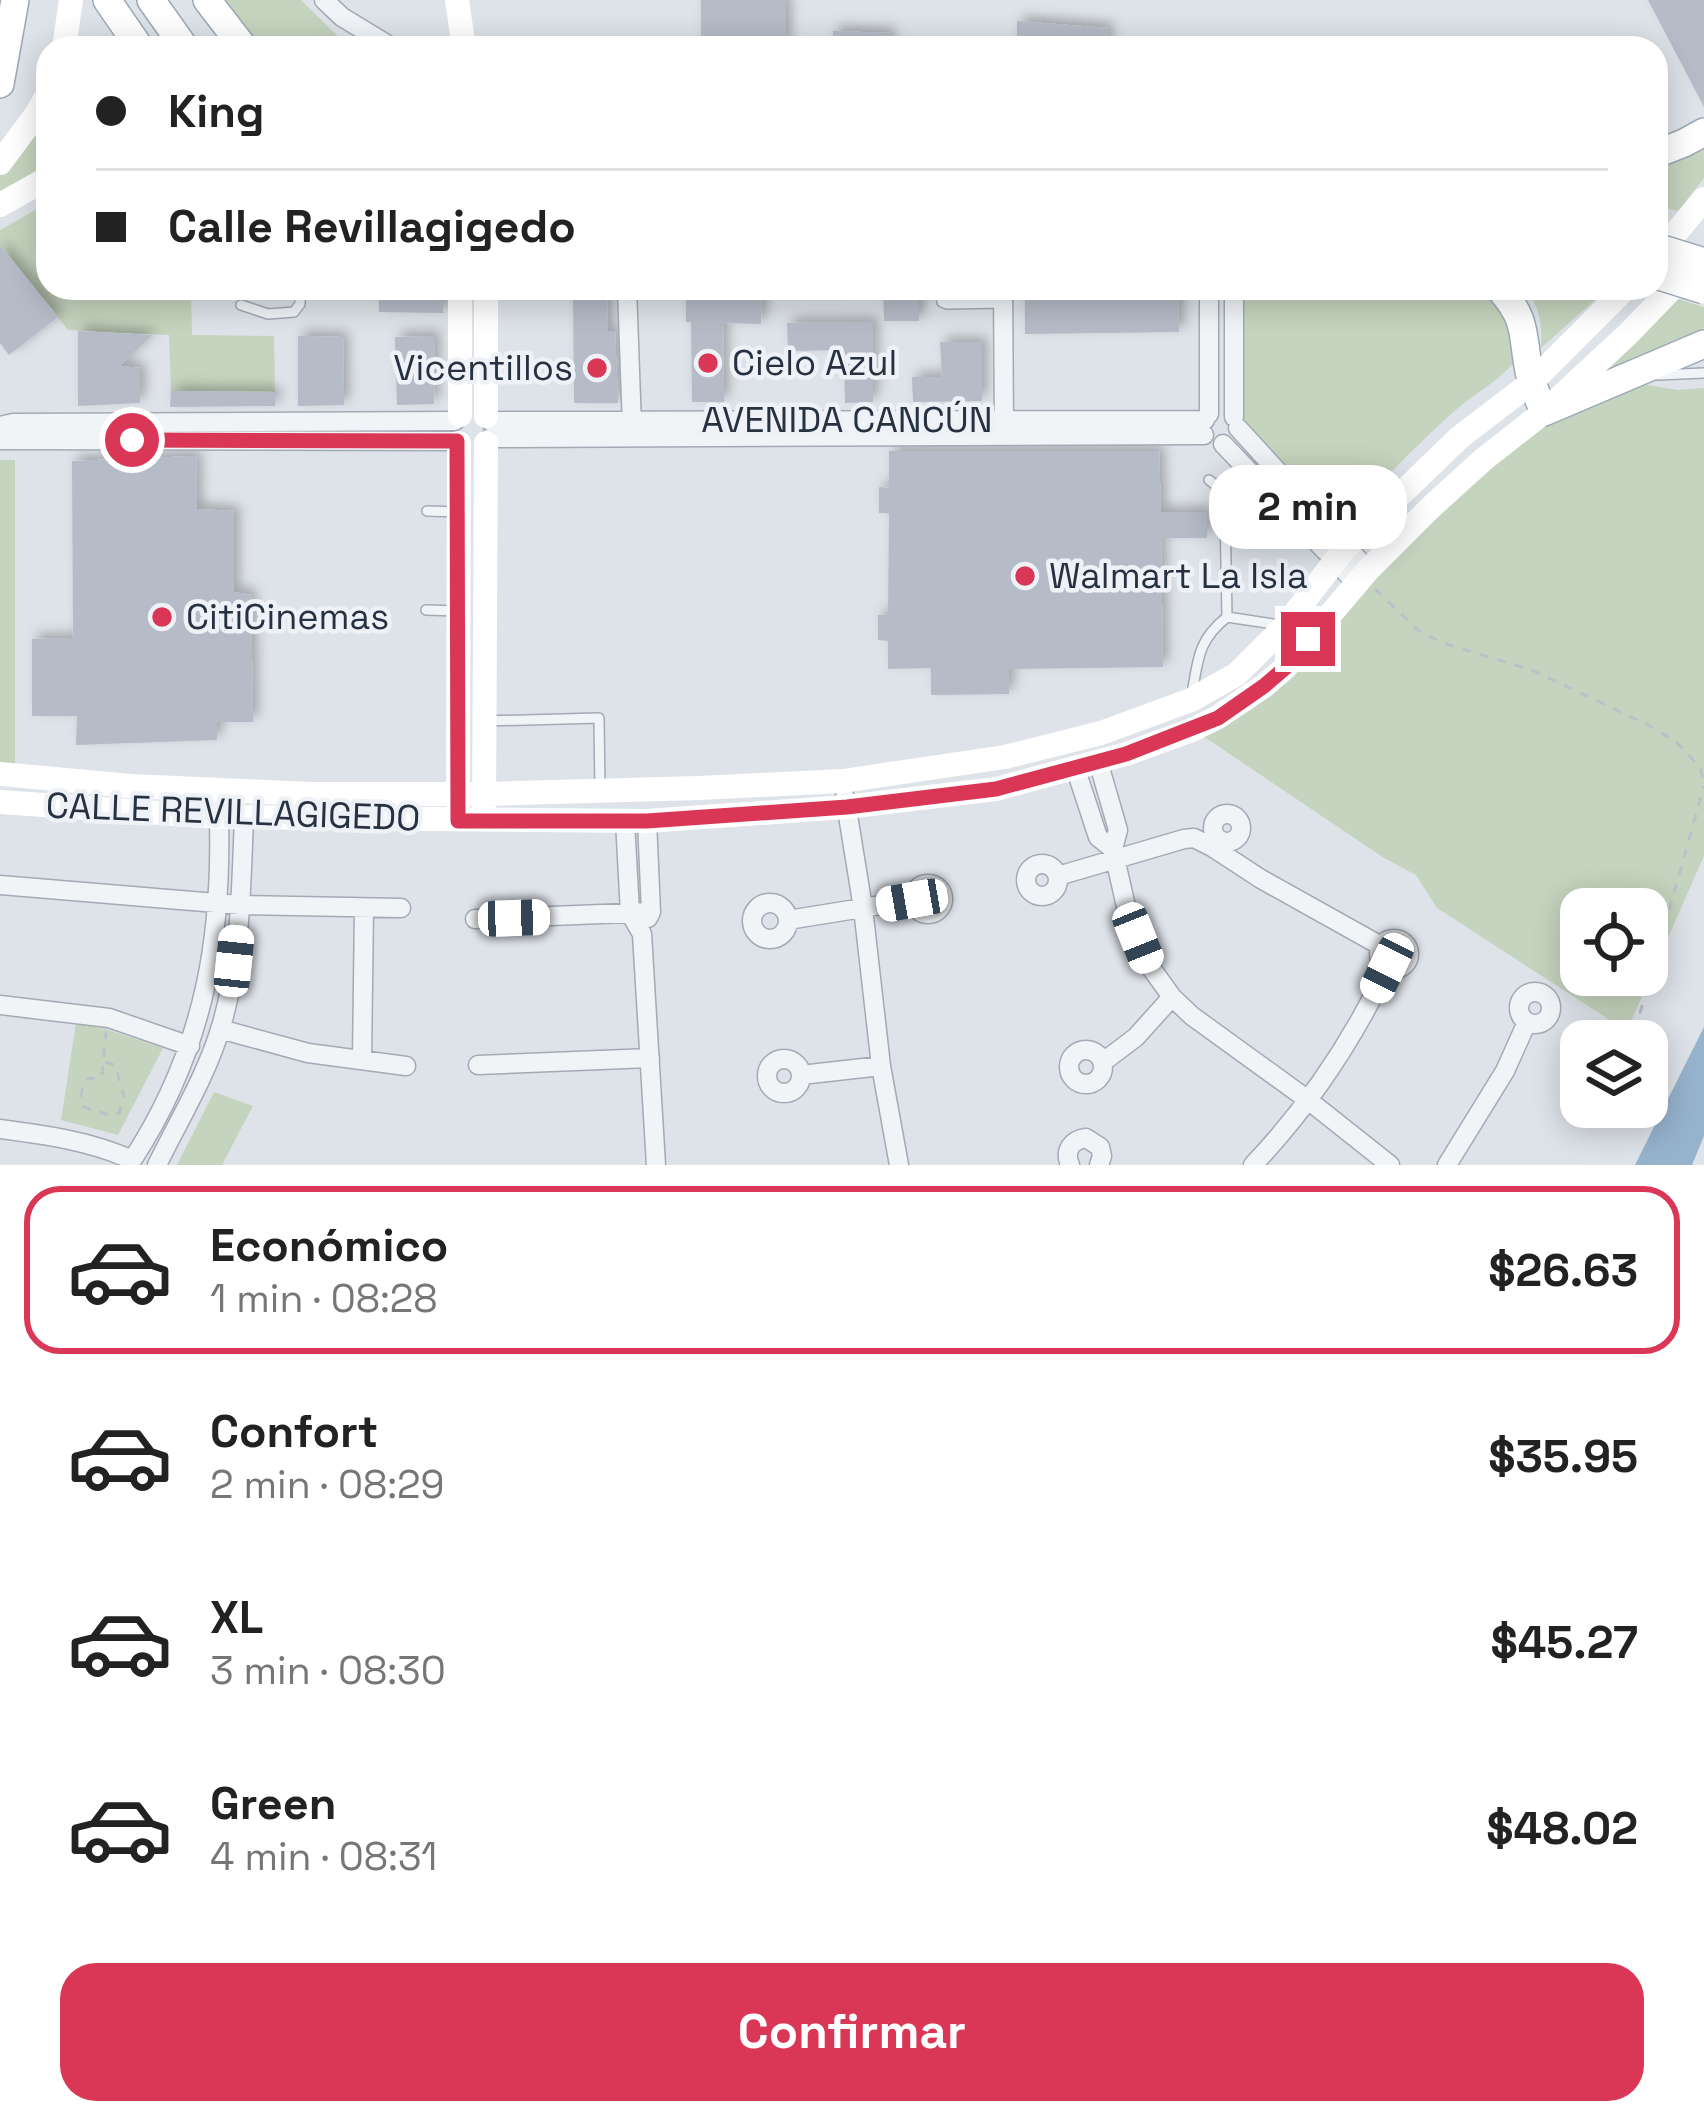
<!DOCTYPE html>
<html lang="es">
<meta charset="utf-8">
<style>
body{margin:0;font-family:"Space Grotesk",sans-serif;background:#f2f2f2;color:#222;height:100vh;display:flex;flex-direction:column;font-size:45px;white-space:nowrap}
*{box-sizing:border-box;margin:0}
p{font-size:39px;color:#767676}
.icon{flex:none;width:66px;height:66px;fill:none;stroke:currentColor;stroke-width:2;stroke-linecap:round;stroke-linejoin:round}
.map{position:relative;height:1165px;overflow:hidden}
.details{display:flex;flex-direction:column;background:#fff;flex:1}
.details>*{flex:none}
.banner{position:absolute;left:36px;top:36px;width:1632px;height:264px;border-radius:36px;box-shadow:0 6px 30px #0003;display:grid;align-content:center;height:264px;padding:0 60px;background:#fff}
.fabs{position:absolute;left:1560px;top:888px;display:grid;gap:24px}
.fabs a{display:grid;place-items:center;width:108px;height:108px;border-radius:24px;background:#fff;box-shadow:0 6px 30px #0003;font-size:60px}
.end{position:absolute;width:54px;height:54px;margin:-27px;border:15px solid #da3757;background:#fff;box-shadow:0 0 0 6px #fff}
.from{border-radius:50%}
.bubble{position:absolute;height:84px;border-radius:36px;background:#fff;box-shadow:0 6px 30px #0003;font-size:39px;font-weight:800;line-height:84px;text-align:center}
.car{position:absolute;width:36px;height:72px;margin:-36px -18px;border-radius:15px;box-shadow:0 0 9px 3px #0007;background:linear-gradient(#fff 24%,#345 0 40%,#fff 0 76%,#345 0 86%,#fff 0)}
.banner b{display:flex;align-items:center;gap:42px;height:114px;font-size:45px}
.banner b+b{border-top:3px solid #e0e0e0}
.banner i{width:30px;height:30px;background:#222}
ul{padding:21px 0 0;list-style:none}
li{display:flex;align-items:center;gap:36px;height:168px;margin:0 24px 18px;padding:0 36px;border:6px solid transparent;border-radius:36px}
li div{flex:1}
li b{display:block;font-size:45px}
li em{font-style:normal;font-weight:800}
li.active{border-color:#da3757}
li>.icon{width:108px;height:108px;stroke-width:1.5}
.cta{display:flex;gap:24px;margin-top:auto;padding:24px 60px}
.cta a{flex:1;height:138px;border-radius:36px;background:#da3757;color:#fff;font-size:48px;font-weight:800;line-height:138px;text-align:center}
.map>svg:first-child{display:block}
.green{fill:#c5d4be;fill-rule:evenodd}
.water{fill:#96b3cd}
.building{fill:#b5bcc7;filter:url(#shadow)}
.lines{fill:none;stroke-linecap:round;stroke-linejoin:round}
.lane-casing{stroke:#a3aab4;stroke-width:12}
.street-casing{stroke:#a3aab4;stroke-width:21}
.primary-casing{stroke:#9ca8b6;stroke-width:30}
.path{stroke:#bcc1c8;stroke-width:3;stroke-dasharray:9 9;stroke-linecap:butt}
.lane{stroke:#f1f4f7;stroke-width:9}
.street{stroke:#f1f4f7;stroke-width:18}
.secondary{stroke:#fff;stroke-width:24}
.primary{stroke:#fff;stroke-width:27}
.primary-bridge-casing{stroke:#9ca8b6;stroke-width:30;stroke-linecap:butt}
.primary-bridge{stroke:#fff;stroke-width:27}
.route{stroke:#da3757;stroke-width:15}
.poi-dot{fill:#da3757;stroke:#eef2f7;stroke-width:4.5}
.labels{text-anchor:middle;dominant-baseline:central;stroke-width:9;stroke-linejoin:round;paint-order:stroke}
.poi-label{font-size:36px;fill:#263142;stroke:#eef2f7;text-anchor:start}
.street-label{font-size:36px;fill:#263142;stroke:#eef2f7}
</style>
<div class="map">
<svg width="1704" height="1165" viewBox="0 0 1704 1165">
<defs>
<filter id="shadow"><feDropShadow dx="5.5" dy="-5.5" stdDeviation="6" flood-color="#0004"/></filter>
</defs>
<rect width="100%" height="100%" fill="#dee3e9"/>
<path class="green" d="M214 0H301L350 48H251Z
M48 102V165L0 193V173Z
M1704 129V178L1678 211 1656 205V150Z
M48 203V288H191L192 335 274 336 275 392 171 391 169 335 68 330 0 245V230Z
M1241 288H1502L1520 354C1504 379 1479 390 1457 409 1416 445 1379 484 1343 524L1245 426 1242 417Z
M1526 288H1608L1541 348C1543 325 1539 307 1526 288Z
M1678 299 1704 307V328L1610 375 1607 371Z
M1642 384 1678 390 1704 388V856L1628 1028 1619 1026 1437 908 1416 875 1384 858 1203 736 1252 709 1308 661 1325 641 1337 619 1380 567 1516 442 1562 412ZM1581 909H1647V975H1581Z
M0 460H15V768L0 766Z
M76 1023 105 1029 163 1048 118 1135 61 1120Z
M214 1092 253 1106 222 1165H177Z"/>
<path class="water" d="M1704 1027V1136L1692 1165H1635Z"/>
<path class="building" d="M701 0H786V48H701Z
M1648 0H1704V107Z
M1017 21 1108 28 1107 48H1017Z
M833 31 890 33V48H833Z
M0 245 58 317 9 355 0 343Z
M379 288H443V313L379 312Z
M686 288H762L761 324 723 323 724 402H692L691 322H686Z
M883 288H919V321H884Z
M1025 288H1178L1179 332 1025 334Z
M573 293 607 294 608 331H615L618 403H574Z
M873 322V402L845 403 844 350 788 351 787 323Z
M78 331 152 335 120 366 140 368V403L78 406Z
M298 336 343 337 344 405 298 406Z
M435 336 434 404 397 405 395 337Z
M940 342H982V401L913 402 912 377H942Z
M171 391 275 392V406L170 407Z
M889 451H1159L1161 512H1207V538H1161L1163 667 1009 669V694L931 695V668L888 669V641L878 640V615H888L889 513H879V487L889 488Z
M196 456 197 509 234 511V592L251 595 253 722H217V740L76 745 77 716H32V639L73 638 72 461Z"/>
<g class="lines">
<g class="lane-casing">
<path id="lane" d="M941 288 942 302 947 304 1003 303
M241 305 268 314 294 312 300 304V288
M1658 375 1704 373
M1209 480 1222 490 1225 508 1227 617 1280 625
M427 511 459 512
M426 610 458 611
M1192 694C1198 659 1198 640 1227 617
M485 721 599 718 600 790"/>
</g>
<g class="street-casing">
<path id="street" d="M324 0 342 17 393 48
M627 288 632 427
M1003 288 1004 427
M1209 288V414
M1234 288V417
M490 421 1205 420
M0 426 13 423 455 421
M1238 428 1368 570
M490 438 1204 435
M0 440 457 441
M1223 444 1356 583
M1098 761 1118 830 1113 849 1127 911 1149 965 1172 997 1192 1016 1308 1100 1390 1165
M1075 767 1098 837 1113 849
M845 797 863 908 881 1066 899 1165
M1213 828a14 14 0 1 1 28 0a14 14 0 1 1-28 0Z
M625 821 630 913 642 934 656 1165
M647 821 651 912 648 918
M1218 839 1212 847 1261 879 1381 946
M1026 880a16 16 0 1 1 32 0a16 16 0 1 1-32 0Z
M1058 876 1184 839 1194 838 1212 847
M913 899a15 15 0 1 1 30 0a15 15 0 1 1-30 0Z
M0 885 240 905 401 908
M752 921a18 18 0 1 1 36 0a18 18 0 1 1-36 0Z
M475 919 651 912
M788 920 912 900
M1379 954a15 15 0 1 1 30 0a15 15 0 1 1-30 0Z
M1519 1008a16 16 0 1 1 32 0a16 16 0 1 1-32 0Z
M0 1005 109 1018 190 1046
M220 1029 308 1053 406 1066
M1069 1067a17 17 0 1 1 34 0a17 17 0 1 1-34 0Z
M767 1076a17 17 0 1 1 34 0a17 17 0 1 1-34 0Z
M362 1060 364 908
M1103 1062 1136 1037 1172 997
M478 1065 650 1058
M801 1075 881 1066
M0 1129C45 1135 91 1141 132 1160
M129 1165C207 1048 225 930 218 791
M157 1165C179 1120 205 1078 220 1030 241 962 241 888 244 817
M1070 1165C1064 1151 1071 1140 1086 1138L1100 1147 1102 1156 1099 1165
M1253 1165C1308 1107 1353 1040 1387 968
M1447 1165 1505 1071 1527 1022"/>
</g>
<g class="primary-casing">
<path id="primary" d="M107 0 140 48
M151 0 185 48
M207 0 244 48
M0 84 15 0
M1656 154 1684 143 1704 132
M1499 288C1526 319 1522 329 1528 366 1530 382 1538 397 1544 412L1704 344"/>
</g>
<path class="path" d="M1375 589 1419 631 1443 643 1532 670 1648 725 1675 741 1688 754 1700 768 1704 781
M1635 1031 1704 786
M105 1062 115 1065 124 1096 119 1113 110 1115 83 1107C78 1097 82 1086 89 1078L96 1079 102 1076 106 1032"/>
<use href="#lane" class="lane"/>
<use href="#street" class="street"/>
<path class="secondary" d="M457 0 464 48
M64 48 71 0
M0 163 35 116 48 94
M0 205 48 178
M1656 257 1704 199
M460 288V415
M486 288V416
M0 774 131 786 312 794H484L699 788 843 781 1005 757 1101 733 1191 700 1237 674 1285 626 1345 548 1460 437 1532 382 1626 288
M0 802 219 817 647 821 846 807 996 789 1126 754 1192 730 1218 717 1264 686 1285 668 1368 570 1429 509 1484 459 1544 412 1628 334 1688 272
M458 806 459 443
M484 807 486 443"/>
<use href="#primary" class="primary"/>
<g class="primary-bridge-casing">
<path id="primary-bridge" d="M1656 247 1704 262
M1656 275 1704 290"/>
</g>
<use href="#primary-bridge" class="primary-bridge"/>
</g>
<g class="lines">
<path class="route" d="M132 440 457 441 458 821H647L847 807 996 789 1126 754 1218 718 1264 686 1285 668 1308 639"/>
</g>
<g class="poi-dot">
<circle cx="708" cy="363" r="12"/>
<circle cx="597" cy="368" r="12"/>
<circle cx="1025" cy="576" r="12"/>
<circle cx="162" cy="617" r="12"/>
</g>
<g class="labels">
<g class="poi-label">
<text x="732" y="363">Cielo Azul</text>
<text x="573" y="368" text-anchor="end">Vicentillos</text>
<text x="1049" y="576">Walmart La Isla</text>
<text x="186" y="617">CitiCinemas</text>
</g>
<g class="street-label">
<text x="847" y="420">AVENIDA CANCÚN</text>
<text transform="translate(233 812) rotate(2)">CALLE REVILLAGIGEDO</text>
</g>
</g>
</svg>
<div class="fabs">
<a><svg class="icon" aria-label="locate" viewBox="0 0 24 24"><circle cx="12" cy="12" r="6"/><path d="M12 2v4M12 18v4M2 12h4M18 12h4"/></svg></a>
<a><svg class="icon" aria-label="layers" viewBox="0 0 24 24"><path d="M12 4l9 5-9 5-9-5zM3 14l9 5 9-5"/></svg></a>
</div>
<i class="end from" style="left:132px;top:440px"></i>
<i class="end" style="left:1308px;top:639px"></i>
<div class="bubble" style="left:1209px;top:465px;width:198px">2 min</div>
<i class="car" style="left:912px;top:900px;rotate:260deg"></i>
<i class="car" style="left:514px;top:918px;rotate:88deg"></i>
<i class="car" style="left:1138px;top:938px;rotate:158deg"></i>
<i class="car" style="left:234px;top:961px;rotate:6deg"></i>
<i class="car" style="left:1387px;top:968px;rotate:206deg"></i>
<div class="banner">
<b><i class="from"></i>King</b>
<b><i></i>Calle Revillagigedo</b>
</div>
</div>
<section class="details">
<ul>
<li class="active"><svg class="icon" aria-label="car" viewBox="0 0 24 24"><path d="M5 17H2v-5l4-1 3-4h7l3 4 3 1v5h-3M9 17h6M6 11h13"/><circle cx="7" cy="17" r="2"/><circle cx="17" cy="17" r="2"/></svg><div><b>Económico</b><p>1 min · 08:28</p></div><em>$26.63</em></li>
<li><svg class="icon" aria-label="car" viewBox="0 0 24 24"><path d="M5 17H2v-5l4-1 3-4h7l3 4 3 1v5h-3M9 17h6M6 11h13"/><circle cx="7" cy="17" r="2"/><circle cx="17" cy="17" r="2"/></svg><div><b>Confort</b><p>2 min · 08:29</p></div><em>$35.95</em></li>
<li><svg class="icon" aria-label="car" viewBox="0 0 24 24"><path d="M5 17H2v-5l4-1 3-4h7l3 4 3 1v5h-3M9 17h6M6 11h13"/><circle cx="7" cy="17" r="2"/><circle cx="17" cy="17" r="2"/></svg><div><b>XL</b><p>3 min · 08:30</p></div><em>$45.27</em></li>
<li><svg class="icon" aria-label="car" viewBox="0 0 24 24"><path d="M5 17H2v-5l4-1 3-4h7l3 4 3 1v5h-3M9 17h6M6 11h13"/><circle cx="7" cy="17" r="2"/><circle cx="17" cy="17" r="2"/></svg><div><b>Green</b><p>4 min · 08:31</p></div><em>$48.02</em></li>
</ul>
<div class="cta"><a>Confirmar</a></div>
</section>
